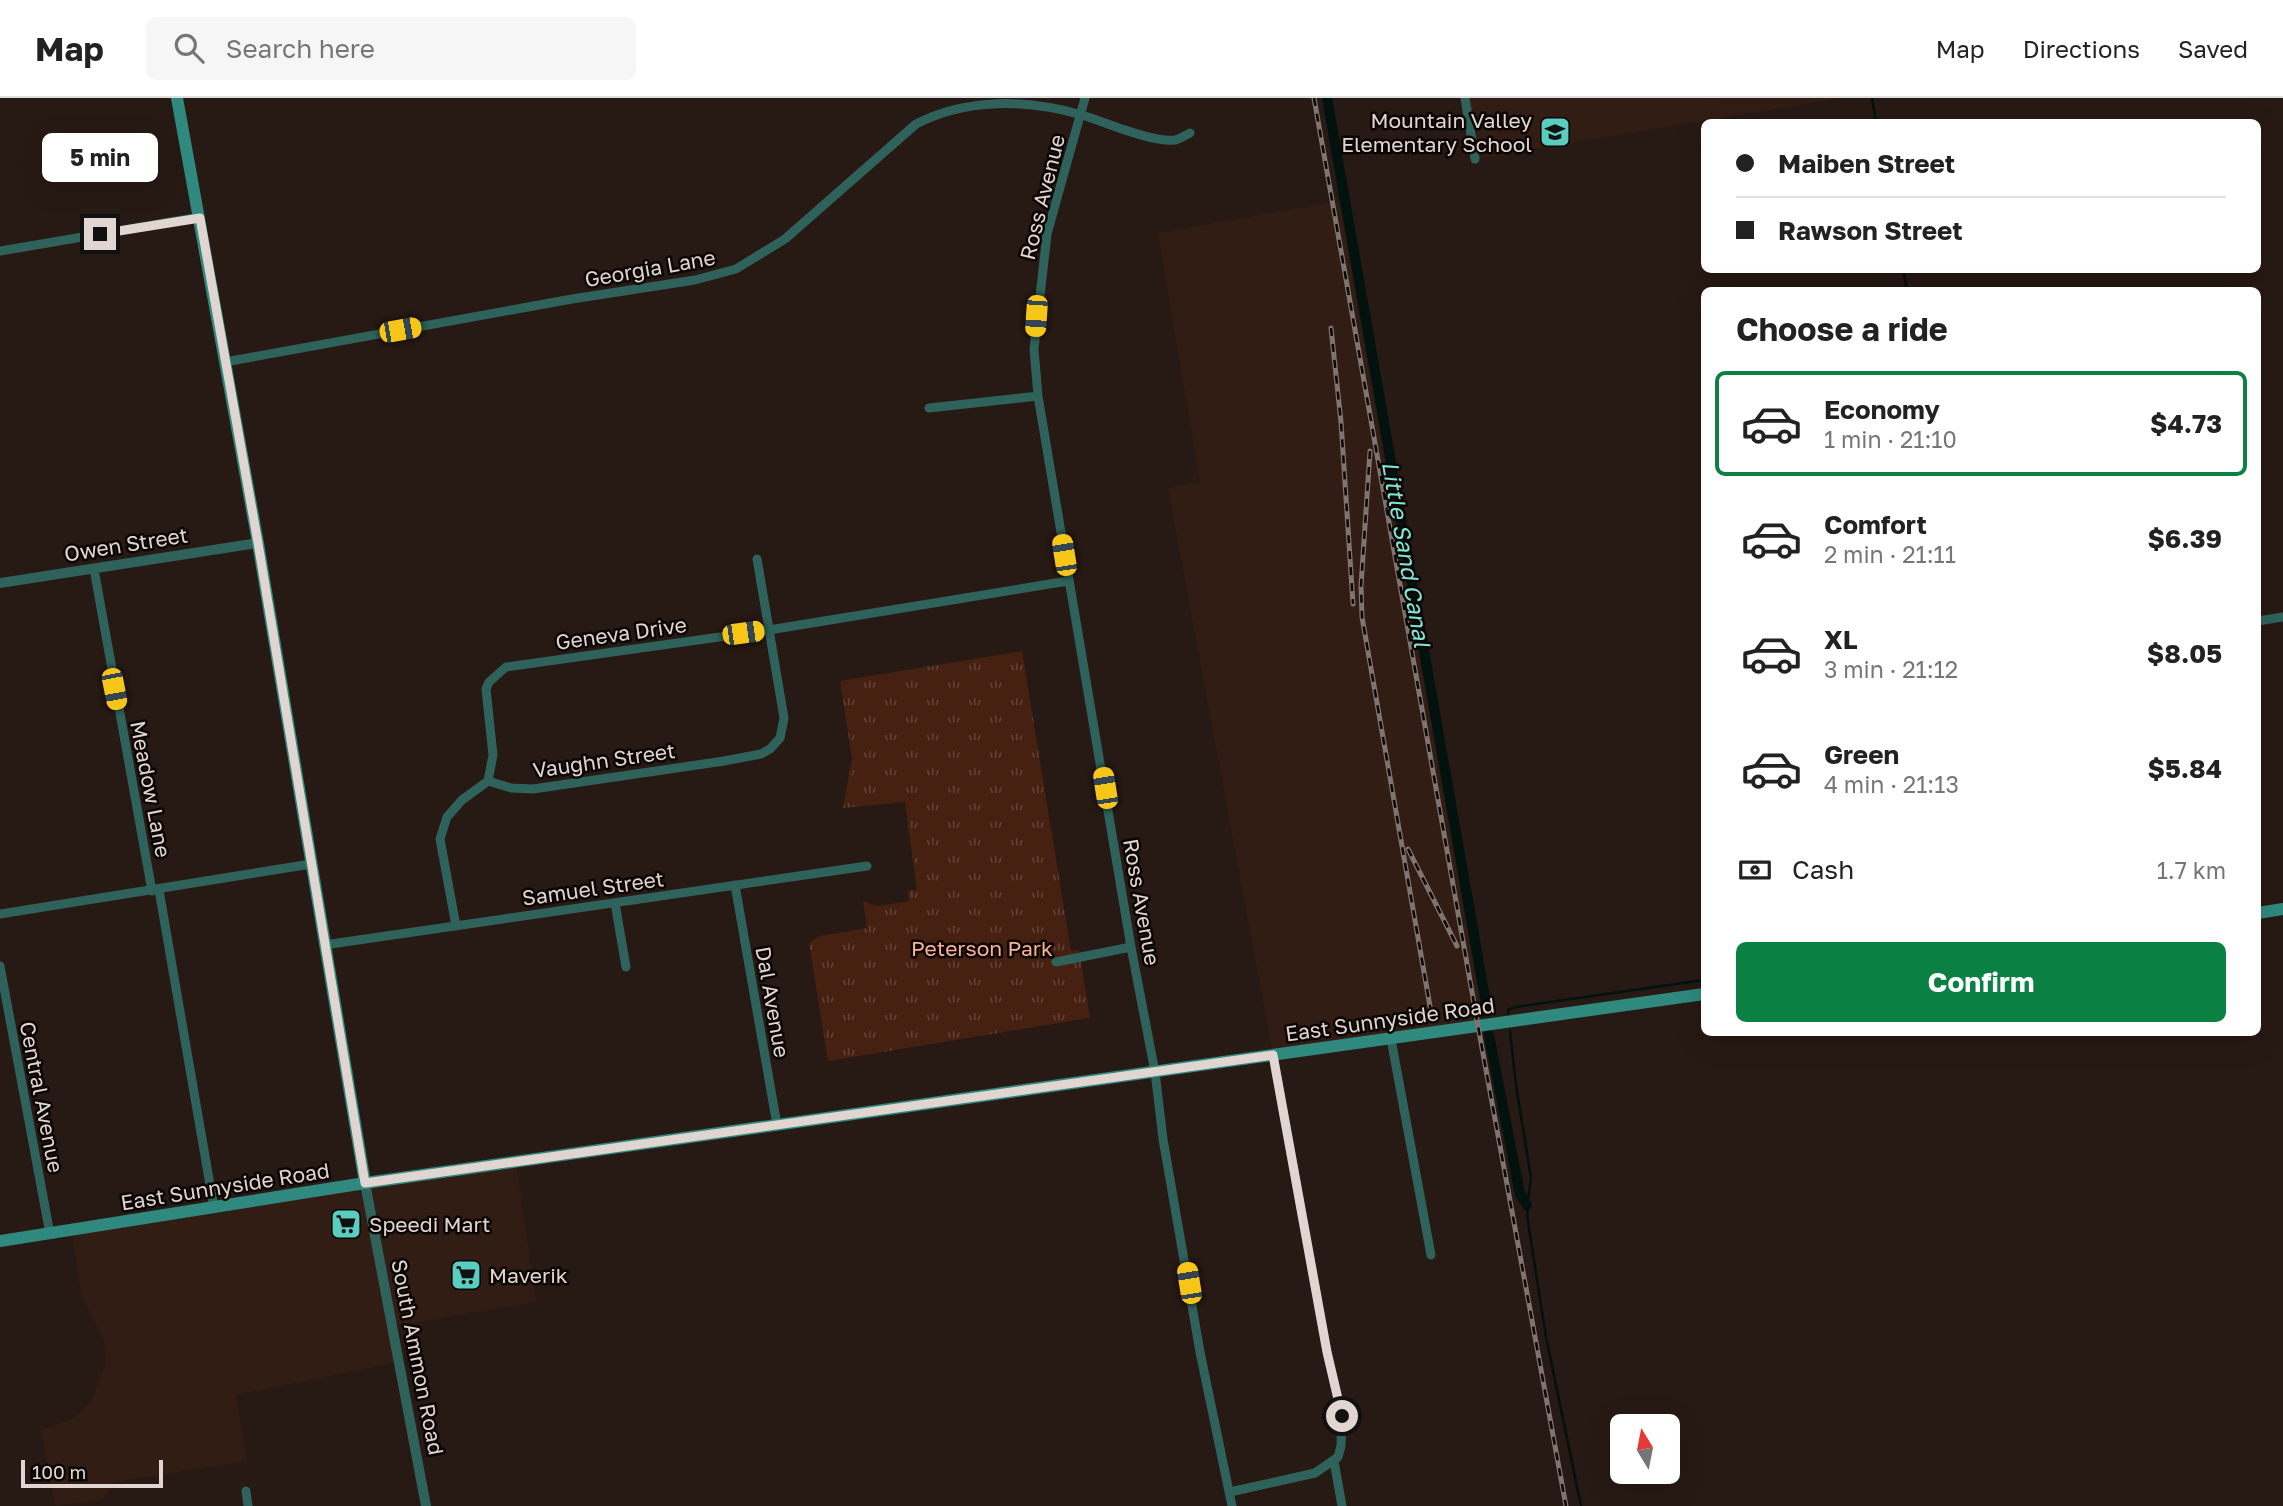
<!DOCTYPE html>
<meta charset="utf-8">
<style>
body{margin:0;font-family:"Golos Text",sans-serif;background:#f6f6f6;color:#222;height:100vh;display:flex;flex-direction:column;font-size:26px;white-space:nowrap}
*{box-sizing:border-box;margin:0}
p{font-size:23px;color:#767676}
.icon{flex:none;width:38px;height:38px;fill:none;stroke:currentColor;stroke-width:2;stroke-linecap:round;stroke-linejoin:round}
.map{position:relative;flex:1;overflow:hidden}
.details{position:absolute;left:1701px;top:189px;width:560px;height:749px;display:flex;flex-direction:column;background:#fff;border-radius:10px;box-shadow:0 7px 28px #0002}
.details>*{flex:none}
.top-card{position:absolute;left:1701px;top:21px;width:560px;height:154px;border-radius:10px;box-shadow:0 7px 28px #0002;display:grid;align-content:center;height:154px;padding:0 35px;background:#fff}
.needle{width:46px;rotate:350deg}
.controls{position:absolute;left:1610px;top:1316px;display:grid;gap:14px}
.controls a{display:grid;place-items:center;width:70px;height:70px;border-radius:10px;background:#fff;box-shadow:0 7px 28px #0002;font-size:35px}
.scale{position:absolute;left:21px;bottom:18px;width:142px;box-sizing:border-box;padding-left:7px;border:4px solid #e0d5d1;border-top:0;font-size:19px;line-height:24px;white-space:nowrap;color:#e0d5d1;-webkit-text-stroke:5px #0b0604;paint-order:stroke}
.end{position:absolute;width:32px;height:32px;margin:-16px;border:9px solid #e0d5d1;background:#111;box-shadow:0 0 0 4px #111}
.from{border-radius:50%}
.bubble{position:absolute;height:49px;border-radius:10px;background:#fff;box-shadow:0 7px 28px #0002;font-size:23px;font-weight:700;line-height:49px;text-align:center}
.car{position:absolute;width:21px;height:42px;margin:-21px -10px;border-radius:9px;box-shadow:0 0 5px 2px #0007;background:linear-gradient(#f5c518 24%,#345 0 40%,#f5c518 0 76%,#345 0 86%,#f5c518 0)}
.top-card b{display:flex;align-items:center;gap:24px;height:66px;font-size:26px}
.top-card b+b{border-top:2px solid #e0e0e0}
.top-card i{width:18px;height:18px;background:#222}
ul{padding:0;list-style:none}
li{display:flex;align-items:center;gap:21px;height:105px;margin:0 14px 10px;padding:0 21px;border:4px solid transparent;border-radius:10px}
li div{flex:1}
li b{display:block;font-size:26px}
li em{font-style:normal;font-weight:700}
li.active{border-color:#0b8043}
li>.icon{width:63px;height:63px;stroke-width:1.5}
h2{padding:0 35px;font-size:32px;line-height:84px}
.pay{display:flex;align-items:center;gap:18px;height:77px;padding:0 35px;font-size:26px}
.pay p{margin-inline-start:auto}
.action{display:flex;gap:14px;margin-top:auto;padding:14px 35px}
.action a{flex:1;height:80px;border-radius:10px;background:#0b8043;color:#fff;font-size:28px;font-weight:700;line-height:80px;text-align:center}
header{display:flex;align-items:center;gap:42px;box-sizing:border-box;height:98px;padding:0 35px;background:#fff;border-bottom:2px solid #e0e0e0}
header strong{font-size:33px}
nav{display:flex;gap:38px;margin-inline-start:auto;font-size:24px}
.search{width:490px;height:63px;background:#f6f6f6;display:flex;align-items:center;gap:18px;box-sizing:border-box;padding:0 24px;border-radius:10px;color:#767676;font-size:26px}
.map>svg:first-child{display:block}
.built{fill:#321d15}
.park{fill:url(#park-tufts)}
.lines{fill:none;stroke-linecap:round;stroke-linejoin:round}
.stream{stroke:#01120f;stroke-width:2.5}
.canal{stroke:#01120f;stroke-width:10}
.minor{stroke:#2e625b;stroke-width:9}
.tertiary{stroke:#2e625b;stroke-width:10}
.secondary{stroke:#2f897e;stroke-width:12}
.rail-casing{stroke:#80746f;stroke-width:5}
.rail{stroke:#0b0604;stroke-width:2.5;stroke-dasharray:8;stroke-linecap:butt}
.route{stroke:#e0d5d1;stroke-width:9}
.labels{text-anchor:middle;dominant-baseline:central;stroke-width:5;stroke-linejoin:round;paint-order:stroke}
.poi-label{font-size:21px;fill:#e0d5d1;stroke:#0b0604;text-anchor:start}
.street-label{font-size:21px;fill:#e0d5d1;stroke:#0b0604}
.park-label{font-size:21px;fill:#fbb093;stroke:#0b0604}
.water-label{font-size:23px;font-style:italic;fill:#81e5d7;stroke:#0b0604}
</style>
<header>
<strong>Map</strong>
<div class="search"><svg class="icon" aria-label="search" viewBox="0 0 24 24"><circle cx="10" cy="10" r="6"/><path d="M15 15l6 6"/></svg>Search here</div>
<nav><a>Map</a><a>Directions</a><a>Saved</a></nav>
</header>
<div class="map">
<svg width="2283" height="1408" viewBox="0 0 2283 1408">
<defs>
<pattern id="park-tufts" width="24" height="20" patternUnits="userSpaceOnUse" patternTransform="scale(1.75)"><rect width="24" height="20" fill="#462011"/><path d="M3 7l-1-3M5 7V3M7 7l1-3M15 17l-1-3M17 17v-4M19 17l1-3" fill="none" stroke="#604033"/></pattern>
</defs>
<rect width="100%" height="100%" fill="#271913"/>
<path class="built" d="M1465 0H1842L1475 61Z
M1339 103 1484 928 1273 957 1168 390 1200 384 1158 135Z
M516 1064 536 1204 394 1228 395 1265 236 1297 247 1363 115 1384 103 1402 55 1408 41 1332 73 1321 90 1305 106 1266 104 1243 81 1197 72 1132Z"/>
<path class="park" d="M1022 553 1071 853 1079 852 1090 920 828 963 809 845 820 838 867 830 863 803 877 808 909 803 908 793 917 792 905 704 843 710 852 660 840 583Z"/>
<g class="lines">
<path class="stream" d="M1872 0 1876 24
M1903 172 1907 192
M1508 916V912L1516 909 1704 882
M1510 933 1516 988 1531 1080 1527 1107 1528 1124 1546 1239 1581 1408"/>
<path class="canal" d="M1327 0 1487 911
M1489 937 1520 1096 1527 1107"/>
<path class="minor" d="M1085 0 1047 136 1034 251 1038 298 1131 849 1155 974 1163 1041 1200 1254 1232 1408
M1465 0 1475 61
M0 153 200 119
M225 264 572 201 695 182 736 171 785 141 916 26C967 0 1026 1 1082 17 1105 24 1153 45 1175 42 1180 41 1186 37 1190 35
M929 310 1038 298
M94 471 152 793
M2258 523 2283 519
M488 683 493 657 486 591 489 584 506 569 769 532 1068 483
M735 787 777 1027
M159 792 214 1110
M615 805 626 869
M0 816 311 766
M456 828 440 741 447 719 462 702 488 683 511 690 533 691 724 663 761 656 770 651 780 640 784 620 757 461
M324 847 867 768
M1056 864 1131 849
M0 868 50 1136
M1391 941 1431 1157
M1334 1363 1342 1408
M246 1393 248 1408
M1230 1394 1315 1375 1338 1359 1341 1348 1342 1318 1327 1254 1273 957"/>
<path class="tertiary" d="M0 485 258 445
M365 1085 426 1408"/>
<path class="secondary" d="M177 0 258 445 365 1085
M2258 815 2283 811
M0 1143 365 1085 1704 896"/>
<g class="rail-casing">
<path id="rail" d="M1314 0 1478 928 1566 1408
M1331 230 1341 324 1353 506
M1370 353 1361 488 1362 519 1431 914
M1408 751 1457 848"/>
</g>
<use href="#rail" class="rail"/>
</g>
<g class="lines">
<path class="route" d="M100 136 200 120 258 445 365 1085 1273 957 1327 1254 1342 1318"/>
</g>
<defs>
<g id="school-square" transform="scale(1.575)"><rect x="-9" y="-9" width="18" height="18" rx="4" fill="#59cebf" stroke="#0b0604"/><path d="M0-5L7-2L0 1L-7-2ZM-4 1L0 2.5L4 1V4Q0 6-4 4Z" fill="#111"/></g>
<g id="supermarket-square" transform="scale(1.575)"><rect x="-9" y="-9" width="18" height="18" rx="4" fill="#59cebf" stroke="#0b0604"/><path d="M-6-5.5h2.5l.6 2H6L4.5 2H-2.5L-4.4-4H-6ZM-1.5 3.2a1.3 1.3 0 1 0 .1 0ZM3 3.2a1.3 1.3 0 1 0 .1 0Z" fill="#111"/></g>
</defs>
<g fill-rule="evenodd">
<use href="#school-square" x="1555" y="34"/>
<use href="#supermarket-square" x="346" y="1126"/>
<use href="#supermarket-square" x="466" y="1177"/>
</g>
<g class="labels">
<g class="poi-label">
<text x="1532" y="22" text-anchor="end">Mountain Valley<tspan x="1532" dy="24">Elementary School</tspan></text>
<text x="369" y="1126">Speedi Mart</text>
<text x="489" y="1177">Maverik</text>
</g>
<g class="street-label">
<text transform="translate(1042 99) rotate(-76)">Ross Avenue</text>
<text transform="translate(650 170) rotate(-10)">Georgia Lane</text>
<text transform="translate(126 446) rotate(-9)">Owen Street</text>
<text transform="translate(621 535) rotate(-8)">Geneva Drive</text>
<text transform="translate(604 662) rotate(-8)">Vaughn Street</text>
<text transform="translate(151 691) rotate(79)">Meadow Lane</text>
<text transform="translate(593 790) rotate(-8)">Samuel Street</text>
<text transform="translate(1142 804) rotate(80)">Ross Avenue</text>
<text transform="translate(773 904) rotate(80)">Dal Avenue</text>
<text transform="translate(1390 921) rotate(-8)">East Sunnyside Road</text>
<text transform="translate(42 999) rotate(79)">Central Avenue</text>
<text transform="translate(225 1088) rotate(-9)">East Sunnyside Road</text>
<text transform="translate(418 1259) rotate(79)">South Ammon Road</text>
</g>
<g class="park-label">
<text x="982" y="850">Peterson Park</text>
</g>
<g class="water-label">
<text transform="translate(1407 456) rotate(80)">Little Sand Canal</text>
</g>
</g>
</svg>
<div class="controls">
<a><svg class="needle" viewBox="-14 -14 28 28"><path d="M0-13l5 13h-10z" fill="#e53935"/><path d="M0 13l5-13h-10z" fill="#767676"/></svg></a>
</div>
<div class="scale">100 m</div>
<i class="end from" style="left:1342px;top:1318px"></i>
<i class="end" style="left:100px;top:136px"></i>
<div class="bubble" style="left:42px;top:35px;width:116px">5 min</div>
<i class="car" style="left:1036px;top:218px;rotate:184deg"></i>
<i class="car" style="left:400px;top:232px;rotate:80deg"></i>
<i class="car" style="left:1064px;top:457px;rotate:351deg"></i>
<i class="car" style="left:743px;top:535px;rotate:82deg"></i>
<i class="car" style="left:114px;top:591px;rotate:169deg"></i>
<i class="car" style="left:1105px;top:690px;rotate:351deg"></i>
<i class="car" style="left:1189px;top:1185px;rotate:351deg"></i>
<div class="top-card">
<b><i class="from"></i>Maiben Street</b>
<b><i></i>Rawson Street</b>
</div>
<section class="details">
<h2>Choose a ride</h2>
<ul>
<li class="active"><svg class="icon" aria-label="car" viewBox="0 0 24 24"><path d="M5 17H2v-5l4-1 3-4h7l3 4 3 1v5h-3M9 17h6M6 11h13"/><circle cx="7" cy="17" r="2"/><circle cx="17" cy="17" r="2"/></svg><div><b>Economy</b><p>1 min · 21:10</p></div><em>$4.73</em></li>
<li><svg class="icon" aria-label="car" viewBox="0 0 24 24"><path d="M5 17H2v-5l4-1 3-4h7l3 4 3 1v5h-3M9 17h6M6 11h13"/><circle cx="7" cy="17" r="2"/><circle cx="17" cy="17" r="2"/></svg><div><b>Comfort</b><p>2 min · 21:11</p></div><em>$6.39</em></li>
<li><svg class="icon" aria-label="car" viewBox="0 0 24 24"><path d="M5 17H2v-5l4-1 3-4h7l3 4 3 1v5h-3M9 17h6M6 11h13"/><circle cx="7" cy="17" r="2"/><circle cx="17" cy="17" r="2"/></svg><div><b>XL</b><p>3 min · 21:12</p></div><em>$8.05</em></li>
<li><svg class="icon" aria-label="car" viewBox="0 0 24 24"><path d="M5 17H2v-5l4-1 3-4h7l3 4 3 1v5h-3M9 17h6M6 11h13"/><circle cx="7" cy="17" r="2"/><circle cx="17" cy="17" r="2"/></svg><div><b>Green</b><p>4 min · 21:13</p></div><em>$5.84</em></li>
</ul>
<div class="pay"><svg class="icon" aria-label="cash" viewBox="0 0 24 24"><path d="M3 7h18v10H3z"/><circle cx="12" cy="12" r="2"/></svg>Cash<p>1.7 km</p></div>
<div class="action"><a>Confirm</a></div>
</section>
</div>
